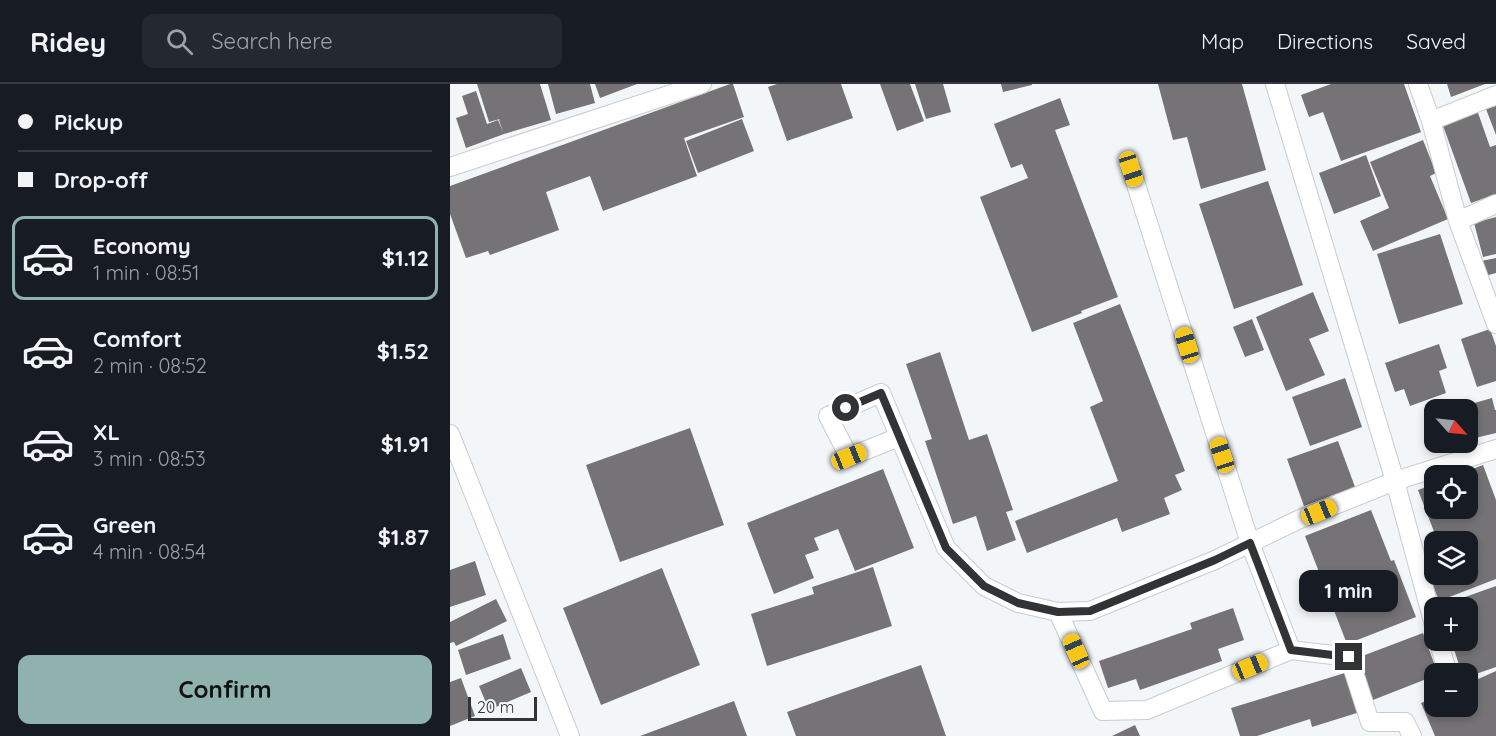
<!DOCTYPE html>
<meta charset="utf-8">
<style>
body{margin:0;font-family:Quicksand,sans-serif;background:#242831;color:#f1f3f6;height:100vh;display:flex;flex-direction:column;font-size:22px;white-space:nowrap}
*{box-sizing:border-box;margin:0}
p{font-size:20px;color:#9ea1a6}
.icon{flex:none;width:33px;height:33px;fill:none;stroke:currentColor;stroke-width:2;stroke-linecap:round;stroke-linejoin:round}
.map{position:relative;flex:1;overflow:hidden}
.panel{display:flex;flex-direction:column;background:#171b24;width:450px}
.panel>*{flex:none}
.top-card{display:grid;align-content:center;height:132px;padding:0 18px;background:#171b24}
.needle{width:39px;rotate:117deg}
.fabs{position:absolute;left:974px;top:315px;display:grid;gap:12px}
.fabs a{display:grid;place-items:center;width:54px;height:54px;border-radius:12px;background:#171b24;box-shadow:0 3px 9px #0003;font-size:30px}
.scale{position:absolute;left:18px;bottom:15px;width:69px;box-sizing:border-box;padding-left:6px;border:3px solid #323334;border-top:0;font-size:16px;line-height:21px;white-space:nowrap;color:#323334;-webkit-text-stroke:4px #f3f6f8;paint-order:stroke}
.end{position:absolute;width:27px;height:27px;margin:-14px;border:8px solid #323334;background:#fff;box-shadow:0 0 0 3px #fff}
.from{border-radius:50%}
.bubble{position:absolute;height:42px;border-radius:12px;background:#171b24;box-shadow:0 3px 9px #0003;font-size:20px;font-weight:700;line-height:42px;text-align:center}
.car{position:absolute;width:18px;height:36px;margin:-18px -9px;border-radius:8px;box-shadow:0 0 4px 2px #0007;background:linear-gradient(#f5c518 24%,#345 0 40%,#f5c518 0 76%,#345 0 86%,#f5c518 0)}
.top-card b{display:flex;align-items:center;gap:21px;height:57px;font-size:22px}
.top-card b+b{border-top:2px solid #363941}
.top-card i{width:15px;height:15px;background:#f1f3f6}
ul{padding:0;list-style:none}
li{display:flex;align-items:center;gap:18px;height:84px;margin:0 12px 9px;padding:0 6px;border:3px solid transparent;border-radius:12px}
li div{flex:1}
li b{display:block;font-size:22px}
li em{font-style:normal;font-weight:700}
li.on{border-color:#90b2af}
li>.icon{width:54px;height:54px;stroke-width:1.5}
.button{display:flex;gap:12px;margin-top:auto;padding:12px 18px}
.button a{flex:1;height:69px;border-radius:12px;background:#90b2af;color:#111;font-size:24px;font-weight:700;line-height:69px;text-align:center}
header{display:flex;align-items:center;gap:36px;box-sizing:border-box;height:84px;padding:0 30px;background:#171b24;border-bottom:2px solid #363941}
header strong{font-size:28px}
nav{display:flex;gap:33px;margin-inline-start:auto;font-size:21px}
.search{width:420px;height:54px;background:#242831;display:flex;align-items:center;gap:15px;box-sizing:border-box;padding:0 21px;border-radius:12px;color:#9ea1a6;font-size:22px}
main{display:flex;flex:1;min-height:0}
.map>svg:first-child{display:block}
.building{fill:#757375}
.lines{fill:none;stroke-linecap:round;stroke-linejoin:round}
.minor-casing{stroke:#c9ccce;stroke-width:20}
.minor{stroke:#fff;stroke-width:18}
.route{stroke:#323334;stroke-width:8}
</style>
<header>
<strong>Ridey</strong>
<div class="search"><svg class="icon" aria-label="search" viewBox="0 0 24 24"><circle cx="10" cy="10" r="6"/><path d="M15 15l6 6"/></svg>Search here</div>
<nav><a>Map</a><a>Directions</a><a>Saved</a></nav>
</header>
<main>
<section class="panel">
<div class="top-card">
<b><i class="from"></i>Pickup</b>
<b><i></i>Drop-off</b>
</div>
<ul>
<li class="on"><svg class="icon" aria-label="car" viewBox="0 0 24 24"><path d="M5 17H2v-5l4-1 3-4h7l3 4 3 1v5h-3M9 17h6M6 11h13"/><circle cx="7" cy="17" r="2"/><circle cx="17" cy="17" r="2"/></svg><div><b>Economy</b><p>1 min · 08:51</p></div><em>$1.12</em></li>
<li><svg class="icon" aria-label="car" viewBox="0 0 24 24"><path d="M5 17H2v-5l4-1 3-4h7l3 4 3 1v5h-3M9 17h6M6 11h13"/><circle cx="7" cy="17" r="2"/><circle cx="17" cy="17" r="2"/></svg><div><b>Comfort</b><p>2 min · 08:52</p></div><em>$1.52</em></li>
<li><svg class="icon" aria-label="car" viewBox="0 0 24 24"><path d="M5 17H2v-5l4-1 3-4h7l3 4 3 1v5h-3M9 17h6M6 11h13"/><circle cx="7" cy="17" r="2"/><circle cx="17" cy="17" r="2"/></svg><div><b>XL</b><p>3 min · 08:53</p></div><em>$1.91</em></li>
<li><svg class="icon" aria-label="car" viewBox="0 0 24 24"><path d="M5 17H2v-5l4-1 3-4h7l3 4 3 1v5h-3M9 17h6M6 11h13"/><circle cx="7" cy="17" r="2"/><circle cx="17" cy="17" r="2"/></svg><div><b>Green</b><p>4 min · 08:54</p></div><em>$1.87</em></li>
</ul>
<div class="button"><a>Confirm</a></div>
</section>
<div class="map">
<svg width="1046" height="652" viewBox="0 0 1046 652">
<rect width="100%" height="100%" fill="#f3f6f8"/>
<path class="building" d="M27 0H90L101 36 54 50 16 64 6 34 18 30 12 12 26 7 37 40 48 36 53 48 49 36 50 35 39 38Z
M98 0H140L145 19 106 30Z
M145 0H187L150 14Z
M280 0H283L294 33 234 54 247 92 153 127 140 92 96 108 109 146 40 171 38 167 16 174 0 130V102Z
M327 0H391L403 34 337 57 318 3Z
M430 0H460L474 37 447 47Z
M465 0H493L501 28 476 35Z
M551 0H582V1L553 8Z
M708 0H792L816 86 751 105 737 53 723 56Z
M881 0H954L971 48 891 77 873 28 859 33 851 11Z
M997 0H1035L1001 13Z
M610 14 620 41 605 46 668 213 631 227 632 229 582 248 530 113 578 94 572 80 561 84 544 40Z
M1046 22V51L1036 25Z
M1027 26 1040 63 1046 61V110L1021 119 992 39Z
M292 35 304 67 248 89 236 57Z
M973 56 986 89 980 92 998 135 923 167 910 137 939 124 920 78Z
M916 71 931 112 884 130 869 89Z
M818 97 853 201 784 225 749 120Z
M1046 133V170L1033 173 1024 139Z
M990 150 1013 220 949 240 927 170Z
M1046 174V189L1035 192 1031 177Z
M863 208 879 247 859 255 875 291 836 307 806 233Z
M670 220 735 387 725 391 732 406 714 414 720 430 672 448 667 434 577 469 565 437 668 397 640 323 653 317 623 239Z
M802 235 814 266 795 273 783 243Z
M1040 245 1046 262V297L1027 303 1011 255Z
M989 260 997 284 989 287 996 309 960 322 954 305 945 308 935 279Z
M490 268 519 356 537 350 563 426 556 428 566 456 537 467 526 432 503 440 475 357 482 355 456 280Z
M895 294 912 343 860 362 842 313Z
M1042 314 1045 326H1046V349L1017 356V326L1003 325Z
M984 330V358L1006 359 983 365 974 332Z
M240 344 274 441 170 478 136 381Z
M888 357 905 403 854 422 837 375Z
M1033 381 1046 416V495L989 517 978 489 984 486V490H1017V458H988L968 406 984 400V424H1017V392L1007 391Z
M433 385 464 464 405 487 388 445 364 454 369 466 355 471 364 494 324 510 297 439Z
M921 426 941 477 944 476 966 533 897 560 855 452Z
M25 477 36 511 0 523V486Z
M423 483 442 542 317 582 301 530 364 510 362 503Z
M212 484 250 581 151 621 113 524Z
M1046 502V583L1017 593V590H1012L1001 556H1017V524L987 523Z
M46 515 57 537 6 562 4 558 0 559V538Z
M783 524 794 556 768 565 772 577 690 606 686 595 658 604 649 577 742 545 740 539Z
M973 549 988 590H984V592L923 616 907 574Z
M53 550 61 575 16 591 8 566Z
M471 581 496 652H346L337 628Z
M71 584 81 608 39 626 29 602Z
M1046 587V652H985L971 619 984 614V622H1017V600Z
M898 588 910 628 862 643 860 635 807 652H790L781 624Z
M11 594 25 632 0 642V598Z
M284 617 297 652H190Z
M685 641 690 652H662Z"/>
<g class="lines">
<g class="minor-casing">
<path id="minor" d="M825 0 945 397 984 541
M968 0 981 37 1008 137 1046 240
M981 37 1046 11
M0 83 252 0
M1008 137 1046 120
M0 350 120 652
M449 353 399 373 378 332 431 309 496 464 534 502 568 519 608 528 640 527 765 476 850 435 945 397 1046 365
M608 528 653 627 697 626 841 566 800 459 681 85
M988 556 996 583
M841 566 899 573 920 638H955L962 652"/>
</g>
<use href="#minor" class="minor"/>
</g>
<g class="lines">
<path class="route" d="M396 324 431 309 496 464 534 502 568 519 608 528 640 527 765 476 800 459 841 566 899 573"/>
</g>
</svg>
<div class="fabs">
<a><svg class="needle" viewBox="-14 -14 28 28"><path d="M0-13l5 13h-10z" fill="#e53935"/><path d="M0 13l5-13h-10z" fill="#9ea1a6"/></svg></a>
<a><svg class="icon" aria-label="locate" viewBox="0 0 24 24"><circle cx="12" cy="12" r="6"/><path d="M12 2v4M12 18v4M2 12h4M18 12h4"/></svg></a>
<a><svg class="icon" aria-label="layers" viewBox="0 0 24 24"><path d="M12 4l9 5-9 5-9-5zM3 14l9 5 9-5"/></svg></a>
<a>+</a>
<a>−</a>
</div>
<div class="scale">20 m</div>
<i class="end from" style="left:396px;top:324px"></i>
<i class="end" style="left:899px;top:573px"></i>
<div class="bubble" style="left:849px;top:486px;width:99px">1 min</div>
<i class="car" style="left:681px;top:85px;rotate:162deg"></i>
<i class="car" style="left:737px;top:261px;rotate:343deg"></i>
<i class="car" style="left:772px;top:371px;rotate:342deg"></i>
<i class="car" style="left:399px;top:373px;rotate:68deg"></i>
<i class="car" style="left:869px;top:428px;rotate:68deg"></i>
<i class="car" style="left:626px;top:567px;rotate:336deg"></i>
<i class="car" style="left:800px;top:583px;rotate:68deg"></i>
</div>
</main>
